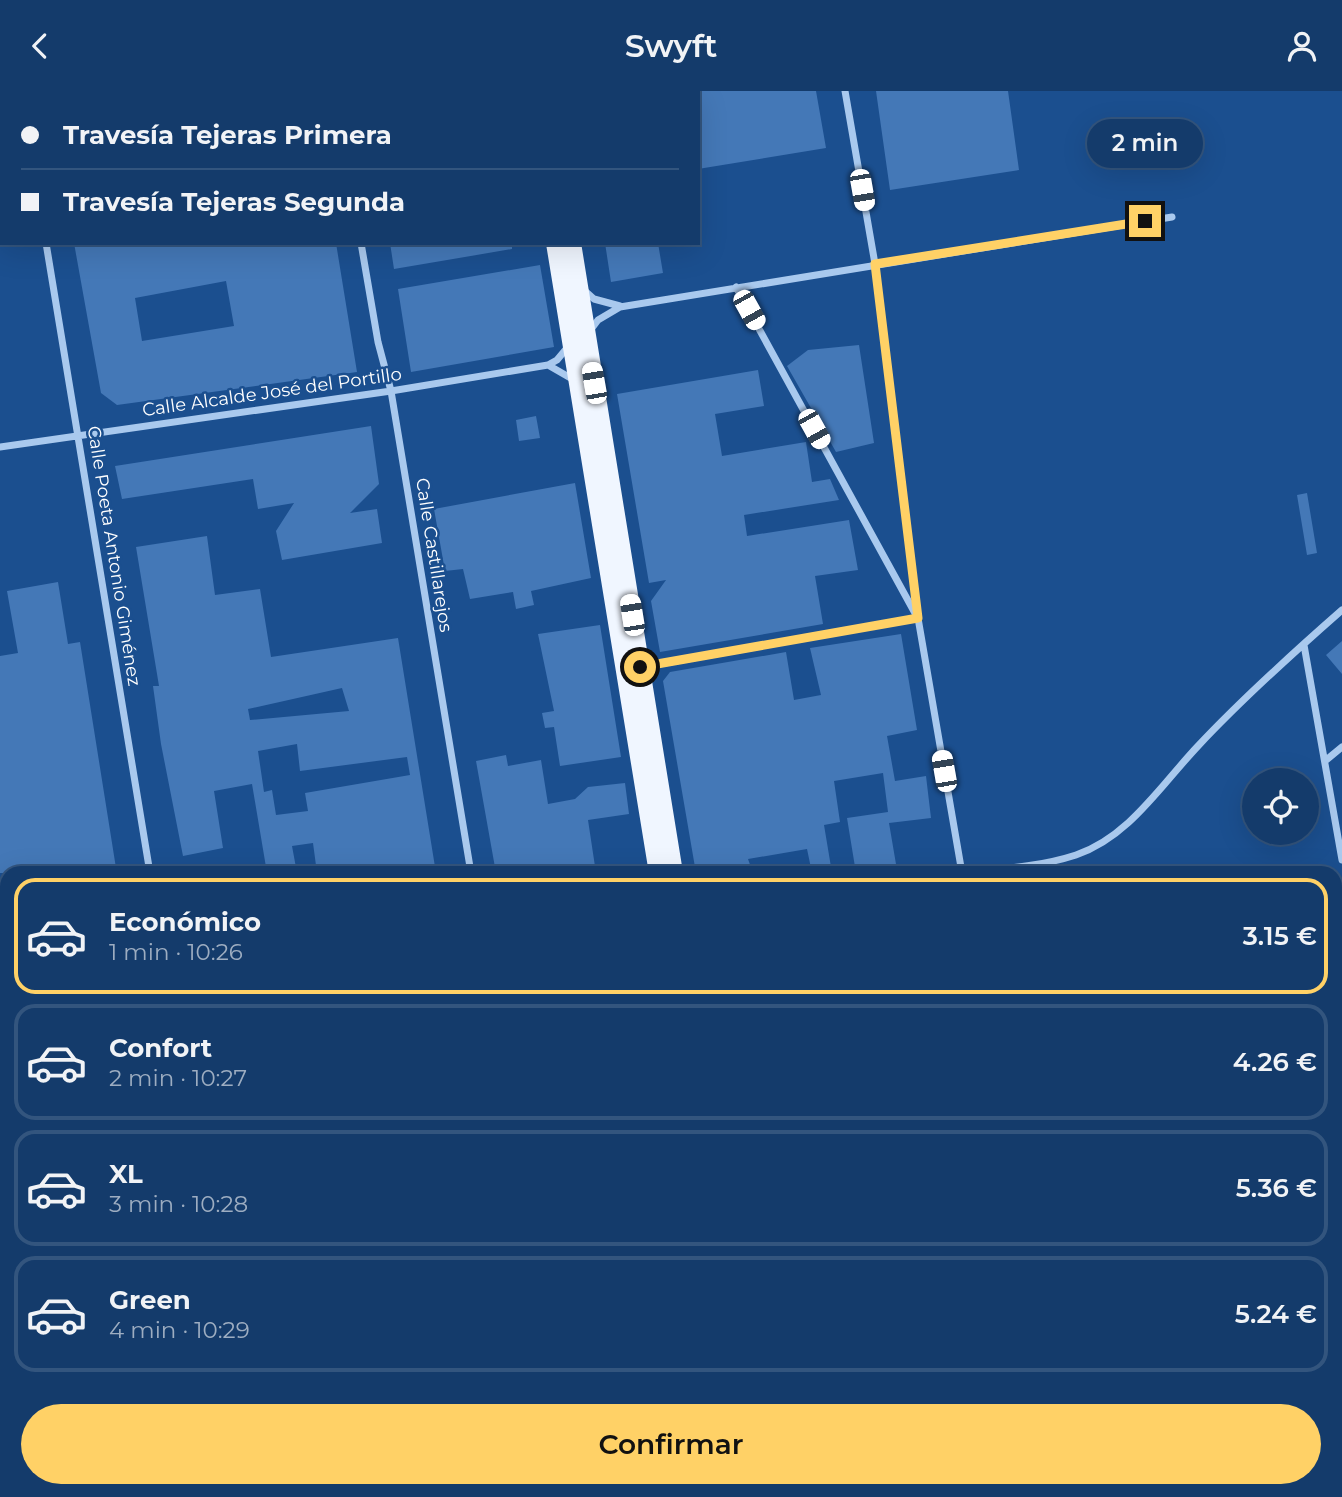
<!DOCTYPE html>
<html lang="es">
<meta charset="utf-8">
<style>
body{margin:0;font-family:Montserrat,sans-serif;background:#1d4271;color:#f1f3f6;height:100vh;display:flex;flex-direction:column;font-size:26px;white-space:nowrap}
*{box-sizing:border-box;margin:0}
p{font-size:23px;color:#9dadc1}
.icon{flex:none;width:38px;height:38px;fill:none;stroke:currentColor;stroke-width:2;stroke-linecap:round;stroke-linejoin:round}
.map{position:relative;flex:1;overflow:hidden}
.side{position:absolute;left:0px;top:775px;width:1342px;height:632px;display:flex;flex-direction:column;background:#143b6b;border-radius:21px 21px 0 0;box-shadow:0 7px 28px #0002,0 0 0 2px #33557e}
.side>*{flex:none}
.banner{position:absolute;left:0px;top:0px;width:700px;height:154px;box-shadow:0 7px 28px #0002,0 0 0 2px #33557e;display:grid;align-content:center;height:154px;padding:0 21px;background:#143b6b}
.buttons{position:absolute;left:1242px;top:677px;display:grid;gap:14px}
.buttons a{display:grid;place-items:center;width:77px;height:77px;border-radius:50%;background:#143b6b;box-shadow:0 7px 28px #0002,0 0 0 2px #33557e;font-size:35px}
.end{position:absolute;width:32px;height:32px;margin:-16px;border:9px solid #ffd166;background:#111;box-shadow:0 0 0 4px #111}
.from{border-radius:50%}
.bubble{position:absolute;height:49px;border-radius:24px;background:#143b6b;box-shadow:0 7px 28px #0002,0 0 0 2px #33557e;font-size:23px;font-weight:600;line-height:49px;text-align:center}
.car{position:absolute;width:21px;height:42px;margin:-21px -10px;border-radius:9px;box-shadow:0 0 5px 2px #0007;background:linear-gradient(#fff 24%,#345 0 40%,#fff 0 76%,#345 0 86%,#fff 0)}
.banner b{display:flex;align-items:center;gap:24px;height:66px;font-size:26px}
.banner b+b{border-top:2px solid #33557e}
.banner i{width:18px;height:18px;background:#f1f3f6}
ul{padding:12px 0 0;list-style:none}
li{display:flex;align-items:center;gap:21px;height:116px;margin:0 14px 10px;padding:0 7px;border:4px solid #33557e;border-radius:21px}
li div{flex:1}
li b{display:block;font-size:26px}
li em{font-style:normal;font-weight:600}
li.current{border-color:#ffd166}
li>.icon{width:63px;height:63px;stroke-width:1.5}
.cta{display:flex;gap:14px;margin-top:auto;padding:14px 21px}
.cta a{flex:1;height:80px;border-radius:42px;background:#ffd166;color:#111;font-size:28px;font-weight:600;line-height:80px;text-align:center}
header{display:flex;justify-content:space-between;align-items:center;height:91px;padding:0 21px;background:#143b6b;font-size:32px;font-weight:600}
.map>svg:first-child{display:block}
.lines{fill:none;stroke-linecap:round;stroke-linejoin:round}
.stream{stroke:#9cc4f0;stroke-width:4.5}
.building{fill:#4478b7;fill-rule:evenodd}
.path{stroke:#a9c9ee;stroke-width:2.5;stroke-dasharray:3.5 5;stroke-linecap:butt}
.service{stroke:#a9c9ee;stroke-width:5}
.minor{stroke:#a9c9ee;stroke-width:7}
.secondary{stroke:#d6e6fa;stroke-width:14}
.primary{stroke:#f0f6ff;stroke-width:18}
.route{stroke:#ffd166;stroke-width:9}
.labels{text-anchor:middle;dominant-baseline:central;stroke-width:5;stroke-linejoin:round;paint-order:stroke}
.street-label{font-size:18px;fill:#fff;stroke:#1b4f8f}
</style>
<header><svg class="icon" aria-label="back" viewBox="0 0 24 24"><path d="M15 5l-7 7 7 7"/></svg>Swyft<svg class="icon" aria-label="person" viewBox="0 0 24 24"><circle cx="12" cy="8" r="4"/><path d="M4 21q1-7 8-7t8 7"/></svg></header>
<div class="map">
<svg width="1342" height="1406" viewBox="0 0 1342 1406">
<rect width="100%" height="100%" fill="#1b4f8f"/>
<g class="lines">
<path class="stream" d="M0 1255 7 1268
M160 1400 171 1406"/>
</g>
<path class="building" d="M698 0H816L826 57 698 78Z
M876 0H1008L1019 79 890 99Z
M74 152H336L357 281 117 314 101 302ZM226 190 234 235 142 250 135 207Z
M390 152H512V158L394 178Z
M605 152H658L663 182 611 191Z
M540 174 554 256 411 281 398 198Z
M859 254 874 352 836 361 787 275 808 259Z
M758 279 764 315 715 323 722 365 806 351 812 391 830 388 839 409 744 424 747 445 849 429 858 479 815 485 823 533 660 561 651 510 666 489 649 492 617 303Z
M536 325 540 347 519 350 516 329Z
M371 335 379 393 350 422 377 418 382 452 282 469 276 440 294 412 258 418 253 388 122 408 115 375Z
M575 392 591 487 531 500 534 514 516 518 513 501 470 508 463 478 445 480 434 418Z
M1307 402 1317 462 1307 464 1297 404Z
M207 445 215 504 260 498 271 566 398 547 436 782H317L313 752 292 755 297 782H267L252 693 214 700 223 757 183 765 161 653 153 595H159L136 456ZM342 597 349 620 250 629 248 618ZM297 653 300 680 407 666 410 684 305 702 308 720 276 724 272 699 264 701 258 660Z
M58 491 68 553 80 551 116 777 104 782H0V565L18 562 7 500Z
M600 534 621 666 560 675 554 636 545 637 542 622 554 620 538 543Z
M901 543 917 639 887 645 895 690 926 685 931 727 889 732 897 779 856 782 847 727 888 721 883 682 834 690 840 731 824 734 832 782H812L807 758 748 768 753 782H696L663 590 670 581 786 561 794 609 821 604 810 557Z
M1342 550V583L1326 564Z
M506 664 508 675 541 669 548 713 575 708 588 696 625 692 629 723 588 729 596 782H496L476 670Z"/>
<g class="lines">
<path class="path" d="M0 1220 7 1235"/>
<path class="service" d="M0 1089 7 1088"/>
<path class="minor" d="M20 0V2
M335 0V2
M845 0 875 173 918 527 962 782
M46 152 150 782
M361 152 378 251 391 300 471 782
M736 196 916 524
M584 199 594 208 620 215
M589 241 598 229 620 216 1172 126
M548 274 574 289
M0 356 391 300 548 274 557 269 567 257
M1304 554 1342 769
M642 576 918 527
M1325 670 1342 656
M955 782C996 778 1036 777 1076 764 1129 746 1161 694 1198 655 1243 607 1293 562 1342 519
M562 1401 596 1406
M253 1406 257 1400
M537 1406 544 1400
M966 1406 967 1400"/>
<path class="secondary" d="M724 1406 725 1400"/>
<path class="primary" d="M531 0V2
M548 0V2
M555 152 658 782
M572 152 674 782
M0 1104 7 1103
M0 1126 7 1124"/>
</g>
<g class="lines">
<path class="route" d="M640 576 918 527 875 173 1145 130"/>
</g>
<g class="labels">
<g class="street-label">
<text transform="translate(272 301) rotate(-8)">Calle Alcalde José del Portillo</text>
<text transform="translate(434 464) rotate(81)">Calle Castillarejos</text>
<text transform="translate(114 465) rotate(81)">Calle Poeta Antonio Giménez</text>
</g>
</g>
</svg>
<div class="buttons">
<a><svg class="icon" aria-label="locate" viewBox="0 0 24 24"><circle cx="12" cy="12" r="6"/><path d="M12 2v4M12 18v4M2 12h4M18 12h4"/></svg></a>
</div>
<i class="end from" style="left:640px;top:576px"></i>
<i class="end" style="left:1145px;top:130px"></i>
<div class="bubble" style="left:1087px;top:28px;width:116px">2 min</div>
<i class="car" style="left:862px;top:99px;rotate:170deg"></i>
<i class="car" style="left:749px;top:219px;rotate:151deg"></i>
<i class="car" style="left:594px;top:292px;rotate:350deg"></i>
<i class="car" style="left:814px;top:338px;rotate:151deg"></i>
<i class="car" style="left:632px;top:524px;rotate:351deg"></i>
<i class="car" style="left:944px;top:680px;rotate:350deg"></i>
<div class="banner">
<b><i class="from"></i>Travesía Tejeras Primera</b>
<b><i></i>Travesía Tejeras Segunda</b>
</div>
<section class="side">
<ul>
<li class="current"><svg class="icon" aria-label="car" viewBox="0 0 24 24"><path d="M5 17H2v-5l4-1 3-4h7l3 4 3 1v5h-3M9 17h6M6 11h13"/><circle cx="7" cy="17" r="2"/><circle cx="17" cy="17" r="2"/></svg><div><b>Económico</b><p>1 min · 10:26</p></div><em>3.15 €</em></li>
<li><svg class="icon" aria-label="car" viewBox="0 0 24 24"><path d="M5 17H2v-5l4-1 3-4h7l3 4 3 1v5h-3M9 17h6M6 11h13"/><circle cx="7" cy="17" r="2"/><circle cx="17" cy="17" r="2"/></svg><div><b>Confort</b><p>2 min · 10:27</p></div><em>4.26 €</em></li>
<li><svg class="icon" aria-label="car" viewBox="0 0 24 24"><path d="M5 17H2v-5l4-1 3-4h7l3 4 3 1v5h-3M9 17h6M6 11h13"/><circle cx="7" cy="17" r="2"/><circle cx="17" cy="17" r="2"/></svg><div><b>XL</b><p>3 min · 10:28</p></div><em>5.36 €</em></li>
<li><svg class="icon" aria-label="car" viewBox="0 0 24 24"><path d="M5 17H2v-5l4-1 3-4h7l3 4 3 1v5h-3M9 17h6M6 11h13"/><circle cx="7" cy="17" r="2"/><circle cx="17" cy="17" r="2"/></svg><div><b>Green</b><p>4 min · 10:29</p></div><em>5.24 €</em></li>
</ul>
<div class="cta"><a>Confirmar</a></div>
</section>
</div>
